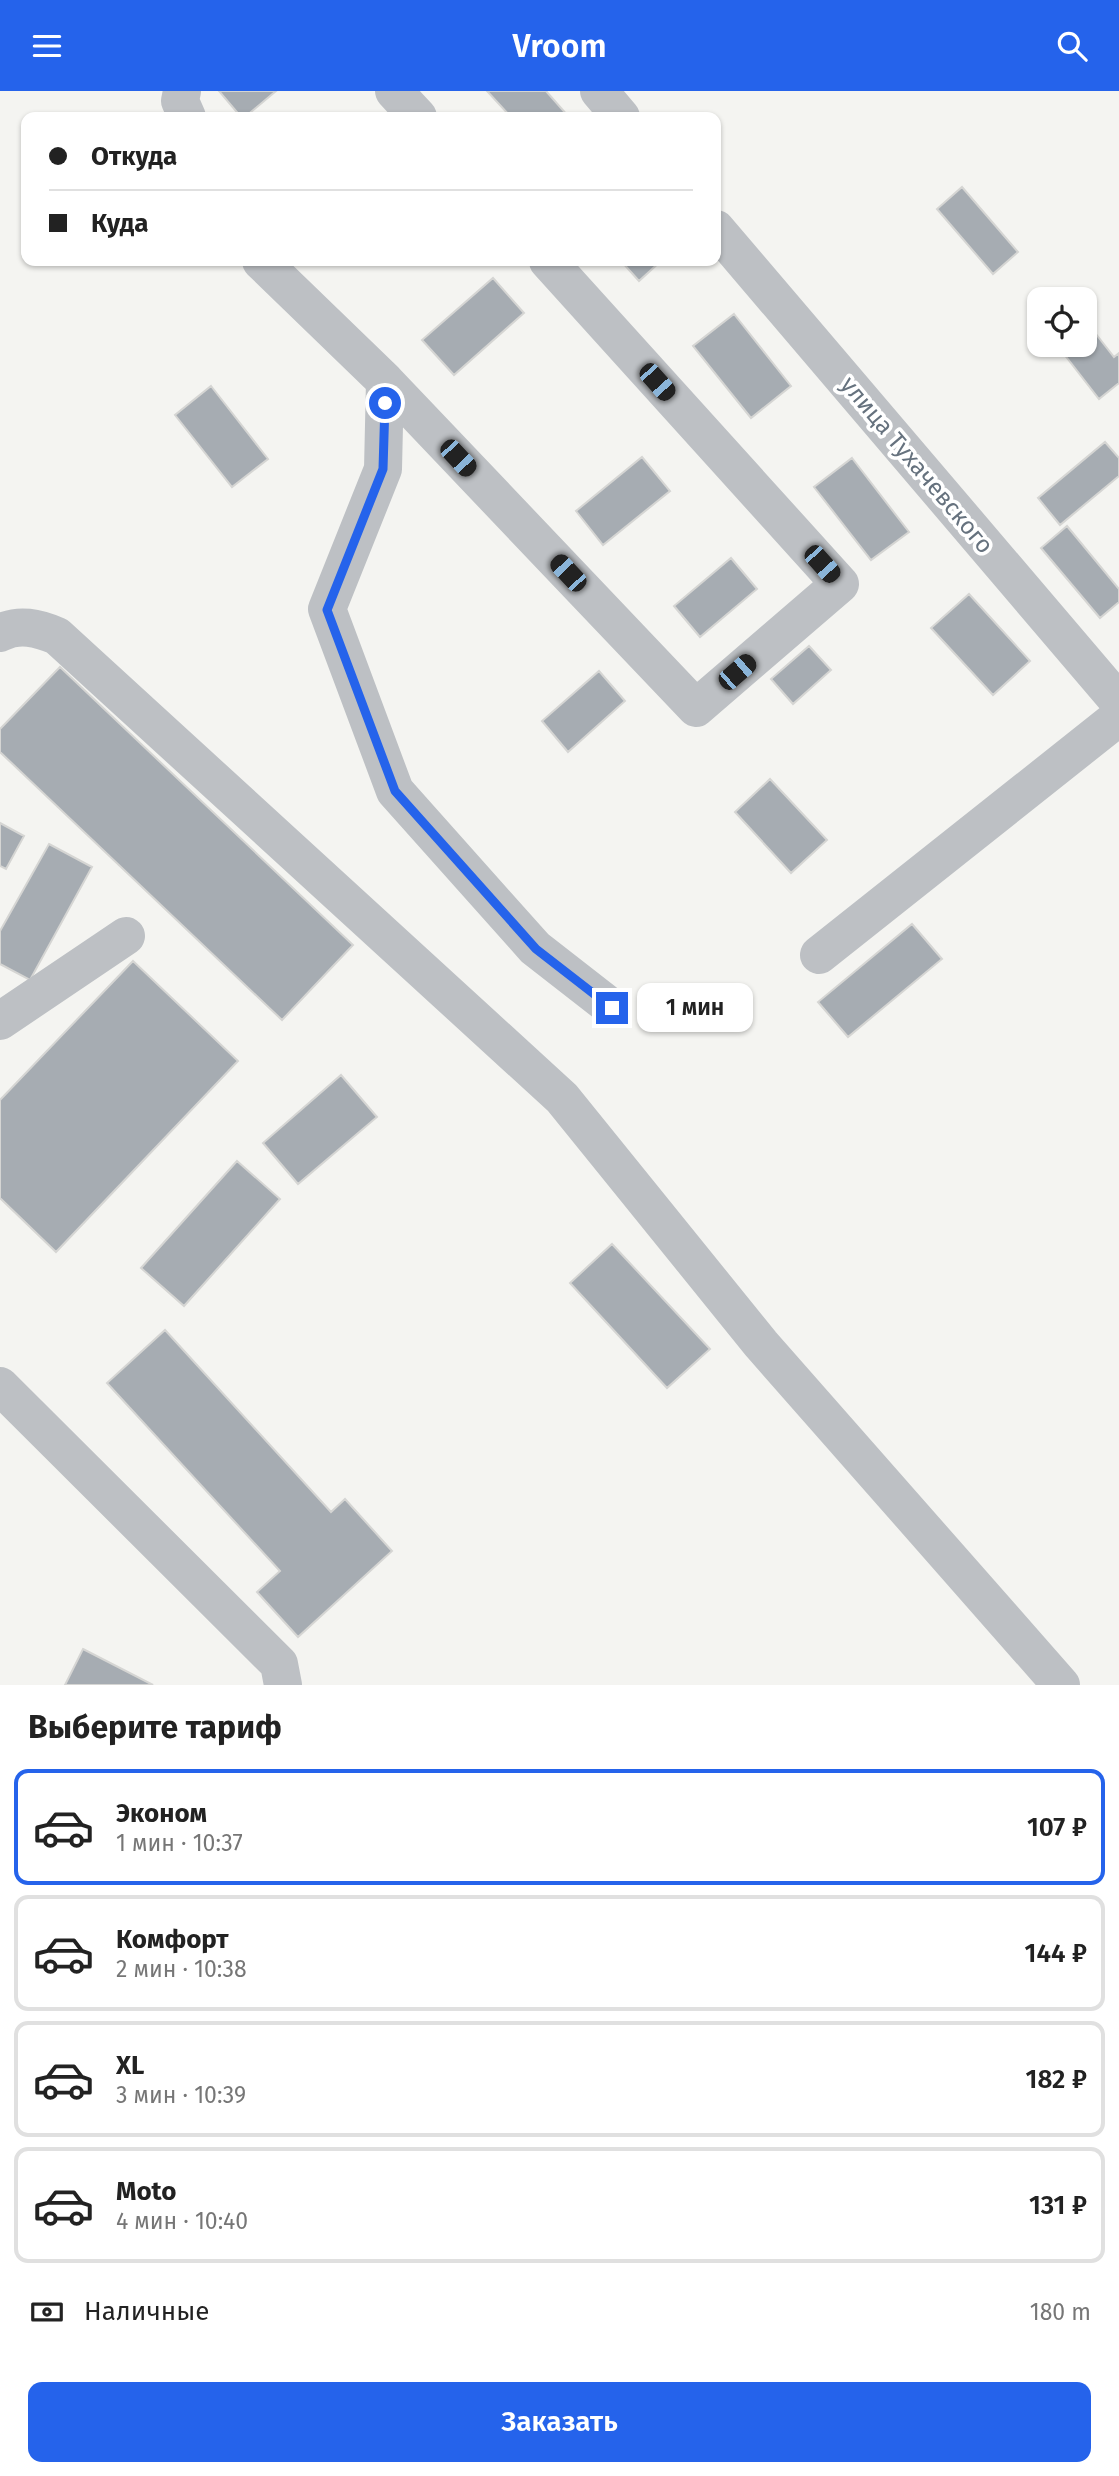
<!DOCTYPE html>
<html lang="ru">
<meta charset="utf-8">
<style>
body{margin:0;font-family:"Fira Sans",sans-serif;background:#f2f2f2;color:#222;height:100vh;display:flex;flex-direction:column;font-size:26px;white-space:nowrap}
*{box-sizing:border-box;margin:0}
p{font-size:23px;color:#767676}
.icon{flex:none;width:38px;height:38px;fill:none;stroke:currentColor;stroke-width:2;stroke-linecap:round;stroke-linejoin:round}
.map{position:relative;height:1594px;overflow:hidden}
.sheet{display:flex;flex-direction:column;background:#fff;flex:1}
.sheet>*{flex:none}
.guide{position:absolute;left:21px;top:21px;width:700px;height:154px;border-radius:14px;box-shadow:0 2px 5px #0004;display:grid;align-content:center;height:154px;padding:0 28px;background:#fff}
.tools{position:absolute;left:1027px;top:196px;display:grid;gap:14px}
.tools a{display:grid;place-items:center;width:70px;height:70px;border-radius:14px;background:#fff;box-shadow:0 2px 5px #0004;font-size:35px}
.end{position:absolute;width:32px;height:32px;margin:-16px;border:9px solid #2563eb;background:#fff;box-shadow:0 0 0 4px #fff}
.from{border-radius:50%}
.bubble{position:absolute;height:49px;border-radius:14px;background:#fff;box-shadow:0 2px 5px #0004;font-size:23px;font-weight:600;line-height:49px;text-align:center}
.car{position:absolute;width:21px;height:42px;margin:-21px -10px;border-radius:9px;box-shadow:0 0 5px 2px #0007;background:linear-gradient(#222 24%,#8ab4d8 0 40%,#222 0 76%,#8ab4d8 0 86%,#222 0)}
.guide b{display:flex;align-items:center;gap:24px;height:66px;font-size:26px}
.guide b+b{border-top:2px solid #e0e0e0}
.guide i{width:18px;height:18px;background:#222}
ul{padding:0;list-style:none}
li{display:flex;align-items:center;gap:21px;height:116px;margin:0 14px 10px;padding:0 14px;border:4px solid #e0e0e0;border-radius:14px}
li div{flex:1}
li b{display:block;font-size:26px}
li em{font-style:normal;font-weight:600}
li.active{border-color:#2563eb}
li>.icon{width:63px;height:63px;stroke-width:1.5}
h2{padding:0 28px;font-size:32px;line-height:84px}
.pay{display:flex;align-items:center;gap:18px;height:77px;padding:0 28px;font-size:26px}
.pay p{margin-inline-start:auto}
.cta{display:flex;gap:14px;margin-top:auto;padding:14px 28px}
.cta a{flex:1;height:80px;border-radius:14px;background:#2563eb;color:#fff;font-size:28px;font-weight:600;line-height:80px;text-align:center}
header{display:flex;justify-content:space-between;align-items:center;height:91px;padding:0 28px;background:#2563eb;color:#fff;font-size:32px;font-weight:600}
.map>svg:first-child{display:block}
.building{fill:#a6acb2;stroke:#d5d5d3;stroke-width:2}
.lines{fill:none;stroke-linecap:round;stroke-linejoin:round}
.minor{stroke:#bdc0c4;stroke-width:38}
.route{stroke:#2563eb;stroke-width:9}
.labels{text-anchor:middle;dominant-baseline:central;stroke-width:7;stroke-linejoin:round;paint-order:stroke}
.street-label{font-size:24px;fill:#66727e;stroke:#fff}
</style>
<header><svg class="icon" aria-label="menu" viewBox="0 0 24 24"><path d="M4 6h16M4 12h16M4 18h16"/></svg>Vroom<svg class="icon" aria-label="search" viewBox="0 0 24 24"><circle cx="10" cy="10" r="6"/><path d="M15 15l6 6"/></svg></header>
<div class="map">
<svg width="1119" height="1594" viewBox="0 0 1119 1594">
<rect width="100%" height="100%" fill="#f4f4f1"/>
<path class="building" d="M219 0H276L245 26H241Z
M487 0H546L569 26H511Z
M962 96 1018 161 993 183 937 118Z
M621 170H661L639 190Z
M493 187 524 222 454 284 422 249Z
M734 223 791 295 751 327 693 255Z
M1085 229 1114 266 1119 262V292L1099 308 1057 254H1085Z
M211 295 268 368 232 396 175 324Z
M1105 351 1119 367V385L1060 434 1038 407Z
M642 366 670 400 603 454 576 420Z
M852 367 909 441 871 469 814 396Z
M1067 435 1119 498V511L1100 527 1041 457Z
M731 467 757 498 700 546 674 515Z
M969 503 1030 570 993 604 931 537Z
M809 555 831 579 793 613 771 588Z
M60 576 353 854 282 929 0 661V638Z
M599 580 625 610 568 661 542 630Z
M770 688 827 749 791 782 735 721Z
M0 732 24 745 6 778 0 775Z
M49 753 92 776 30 889 0 873V840Z
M912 833 942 868 848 946 818 911Z
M133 870 238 970 56 1161 0 1107V1009Z
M341 984 377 1026 298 1093 263 1052Z
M237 1070 280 1108 184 1215 141 1177Z
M612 1153 710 1258 667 1297 570 1192Z
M165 1239 331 1421 345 1408 392 1460 298 1546 257 1501 280 1480 107 1292Z
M83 1558 153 1594H65Z"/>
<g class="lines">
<path class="minor" d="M182 0 180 10 187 26
M394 0 418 26
M599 0 621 26
M716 138 1119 611
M261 170 385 290 383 378 327 518 395 700 535 857 612 917
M385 290 696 617 840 493 548 170
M0 542C19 532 38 537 57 545L562 1007 761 1253 1061 1594
M819 864 1119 626
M0 930 126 845
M0 1295 279 1573 283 1594"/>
</g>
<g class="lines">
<path class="route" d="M385 312 383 378 327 519 395 700 536 858 612 917"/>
</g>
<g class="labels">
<g class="street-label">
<text transform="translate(917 374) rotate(50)">улица Тухачевского</text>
</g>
</g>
</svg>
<div class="tools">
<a><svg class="icon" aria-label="locate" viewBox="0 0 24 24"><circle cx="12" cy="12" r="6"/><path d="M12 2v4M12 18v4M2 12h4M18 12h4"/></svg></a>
</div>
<i class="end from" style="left:385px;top:312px"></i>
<i class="end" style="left:612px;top:917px"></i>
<div class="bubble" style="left:637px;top:892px;width:116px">1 мин</div>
<i class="car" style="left:657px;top:291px;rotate:138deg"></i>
<i class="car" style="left:458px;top:367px;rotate:137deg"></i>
<i class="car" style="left:822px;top:473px;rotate:138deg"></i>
<i class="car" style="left:568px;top:482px;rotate:317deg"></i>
<i class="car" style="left:737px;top:581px;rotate:49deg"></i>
<div class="guide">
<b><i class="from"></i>Откуда</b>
<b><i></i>Куда</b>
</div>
</div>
<section class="sheet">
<h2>Выберите тариф</h2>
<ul>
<li class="active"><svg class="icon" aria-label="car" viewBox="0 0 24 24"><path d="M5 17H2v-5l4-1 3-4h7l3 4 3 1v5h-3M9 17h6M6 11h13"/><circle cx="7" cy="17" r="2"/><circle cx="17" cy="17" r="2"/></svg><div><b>Эконом</b><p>1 мин · 10:37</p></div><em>107 ₽</em></li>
<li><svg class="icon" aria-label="car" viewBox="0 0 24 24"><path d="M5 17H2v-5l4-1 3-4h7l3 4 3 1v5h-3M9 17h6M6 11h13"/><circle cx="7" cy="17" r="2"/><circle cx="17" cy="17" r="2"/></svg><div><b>Комфорт</b><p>2 мин · 10:38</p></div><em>144 ₽</em></li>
<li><svg class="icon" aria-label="car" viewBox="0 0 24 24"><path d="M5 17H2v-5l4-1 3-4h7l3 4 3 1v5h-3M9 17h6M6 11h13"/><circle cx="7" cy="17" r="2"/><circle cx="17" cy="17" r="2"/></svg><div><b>XL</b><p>3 мин · 10:39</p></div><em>182 ₽</em></li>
<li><svg class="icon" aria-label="car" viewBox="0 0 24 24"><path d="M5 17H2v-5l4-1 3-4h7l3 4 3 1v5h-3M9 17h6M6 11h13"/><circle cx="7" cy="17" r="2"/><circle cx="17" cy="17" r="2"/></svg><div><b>Moto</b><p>4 мин · 10:40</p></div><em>131 ₽</em></li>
</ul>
<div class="pay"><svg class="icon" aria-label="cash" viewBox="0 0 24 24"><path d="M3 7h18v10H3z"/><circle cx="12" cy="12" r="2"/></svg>Наличные<p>180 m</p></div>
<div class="cta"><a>Заказать</a></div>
</section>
